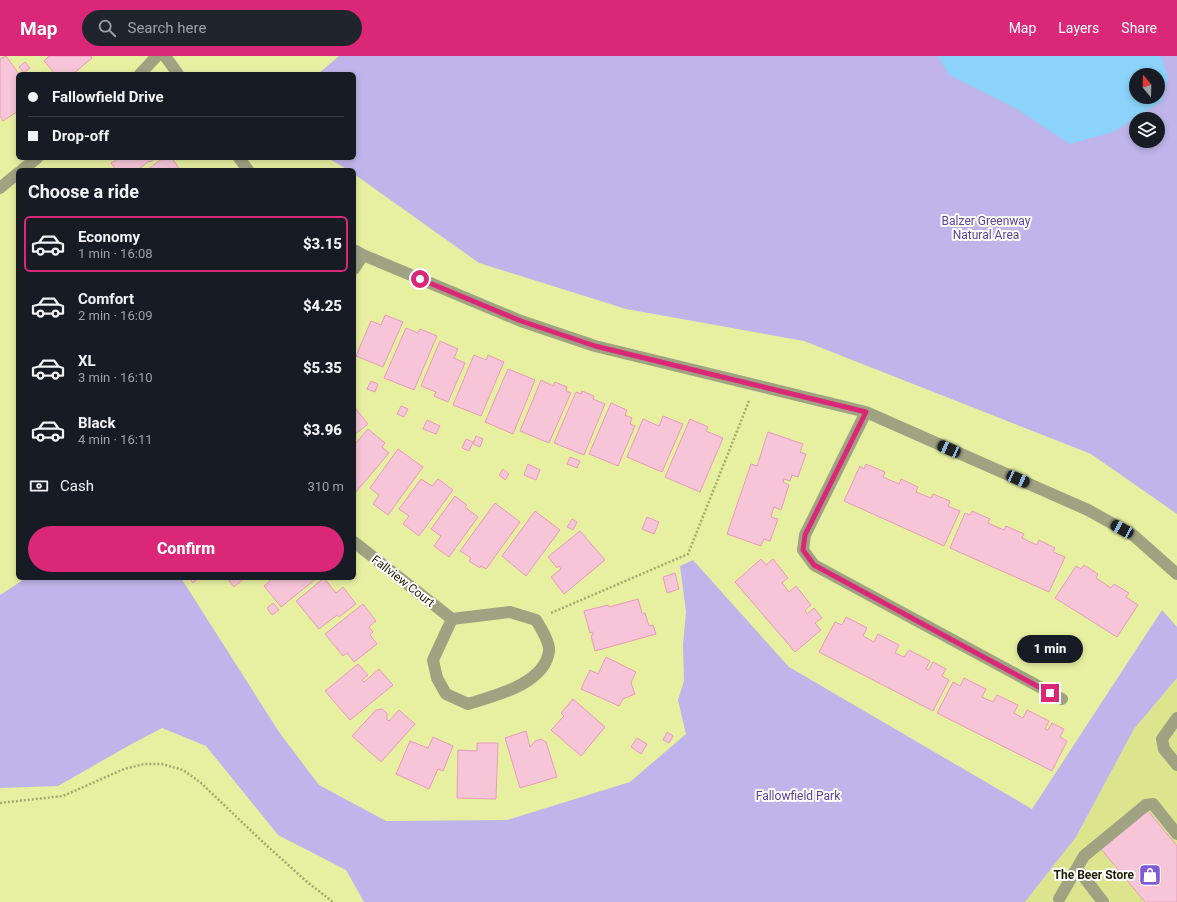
<!DOCTYPE html>
<meta charset="utf-8">
<style>
body{margin:0;font-family:Roboto,sans-serif;background:#20242c;color:#f1f3f6;height:100vh;display:flex;flex-direction:column;font-size:15px;white-space:nowrap}
*{box-sizing:border-box;margin:0}
p{font-size:13px;color:#9ea1a6}
.icon{flex:none;width:22px;height:22px;fill:none;stroke:currentColor;stroke-width:2;stroke-linecap:round;stroke-linejoin:round}
.map{position:relative;flex:1;overflow:hidden}
.details{position:absolute;left:16px;top:112px;width:340px;height:412px;display:flex;flex-direction:column;background:#171b24;border-radius:6px;box-shadow:0 2px 6px #0003}
.details>*{flex:none}
.banner{position:absolute;left:16px;top:16px;width:340px;height:88px;border-radius:6px;box-shadow:0 2px 6px #0003;display:grid;align-content:center;height:88px;padding:0 12px;background:#171b24}
.needle{width:26px;rotate:341deg}
.controls{position:absolute;left:1129px;top:12px;display:grid;gap:8px}
.controls a{display:grid;place-items:center;width:36px;height:36px;border-radius:50%;background:#171b24;box-shadow:0 2px 6px #0003;font-size:20px}
.end{position:absolute;width:18px;height:18px;margin:-9px;border:5px solid #db2777;background:#fff;box-shadow:0 0 0 2px #fff}
.from{border-radius:50%}
.bubble{position:absolute;height:28px;border-radius:14px;background:#171b24;box-shadow:0 2px 6px #0003;font-size:13px;font-weight:800;line-height:28px;text-align:center}
.car{position:absolute;width:12px;height:24px;margin:-12px -6px;border-radius:5px;box-shadow:0 0 3px 1px #0007;background:linear-gradient(#222 24%,#8ab4d8 0 40%,#222 0 76%,#8ab4d8 0 86%,#222 0)}
.banner b{display:flex;align-items:center;gap:14px;height:38px;font-size:15px}
.banner b+b{border-top:1px solid #363941}
.banner i{width:10px;height:10px;background:#f1f3f6}
ul{padding:0;list-style:none}
li{display:flex;align-items:center;gap:12px;height:56px;margin:0 8px 6px;padding:0 4px;border:2px solid transparent;border-radius:6px}
li div{flex:1}
li b{display:block;font-size:15px}
li em{font-style:normal;font-weight:800}
li.current{border-color:#db2777}
li>.icon{width:36px;height:36px;stroke-width:1.5}
h2{padding:0 12px;font-size:18px;line-height:48px}
.pay{display:flex;align-items:center;gap:10px;height:44px;padding:0 12px;font-size:15px}
.pay p{margin-inline-start:auto}
.button{display:flex;gap:8px;margin-top:auto;padding:8px 12px}
.button a{flex:1;height:46px;border-radius:24px;background:#db2777;color:#fff;font-size:16px;font-weight:800;line-height:46px;text-align:center}
header{display:flex;align-items:center;gap:24px;box-sizing:border-box;height:56px;padding:0 20px;background:#db2777;color:#fff}
header strong{font-size:19px}
nav{display:flex;gap:22px;margin-inline-start:auto;font-size:14px}
.search{width:280px;height:36px;background:#20242c;display:flex;align-items:center;gap:10px;box-sizing:border-box;padding:0 14px;border-radius:22px;color:#9ea1a6;font-size:15px}
.map>svg:first-child{display:block}
.built{fill:#dce58d}
.green{fill:#bfb5ea;fill-rule:evenodd}
.water{fill:#8bd3fa;fill-rule:evenodd}
.building{fill:#f6c5d7;stroke:#e99bbb}
.lines{fill:none;stroke-linecap:round;stroke-linejoin:round}
.path{stroke:#a2a96b;stroke-width:2.5;stroke-dasharray:2 2;stroke-linecap:butt}
.minor{stroke:#9fa382;stroke-width:12}
.route{stroke:#db2777;stroke-width:5}
.labels{text-anchor:middle;dominant-baseline:central;stroke-width:4;stroke-linejoin:round;paint-order:stroke}
.park-label{font-size:12px;fill:#5c419c;stroke:#fff}
.street-label{font-size:12px;fill:#1b1d00;stroke:#fff}
.poi-label{font-size:12px;font-weight:bold;fill:#1b1d00;stroke:#fff;text-anchor:end}
</style>
<header>
<strong>Map</strong>
<div class="search"><svg class="icon" aria-label="search" viewBox="0 0 24 24"><circle cx="10" cy="10" r="6"/><path d="M15 15l6 6"/></svg>Search here</div>
<nav><a>Map</a><a>Layers</a><a>Share</a></nav>
</header>
<div class="map">
<svg width="1177" height="846" viewBox="0 0 1177 846">
<rect width="100%" height="100%" fill="#e7f0a1"/>
<path class="built" d="M1177 622V846H1025L1076 781 1134 673Z"/>
<path class="green" d="M339 0H1177V458L1091 398 804 285 626 253 479 207 354 118V114H348L328 102H354V18H318ZM1136 19H1158V41H1136ZM1136 63H1158V85H1136Z
M693 504 789 611 1032 753 1162 554 1177 571V622L1134 673 1076 781 1025 846H364L346 814 278 779 206 690 162 672 128 690 58 730 0 732V539L26 522H181L279 676 319 729 386 765 507 764 630 726 686 678 678 644 684 625 683 588 686 556 680 510Z"/>
<path class="water" d="M938 0H1161L1168 22 1162 45 1113 76 1070 88 1017 53 949 19ZM1136 19H1158V41H1136Z"/>
<path class="building" d="M6 0 19 18 18 46 17 47 18 49V55L3 65 0 60V3Z
M49 0H91L92 2 73 18H55L44 5Z
M25 6 30 12 24 17 19 11Z
M114 102H156L150 106 149 105 138 114H116L111 107 116 104Z
M163 102H172L180 114H147Z
M385 259 403 266 383 311 356 300 371 265 381 269Z
M406 272 418 277 420 273 437 280 414 334 384 322Z
M440 285 458 293 454 302 465 307 448 346 434 340 436 336 421 330Z
M474 299 486 304 488 299 504 306 481 360 453 349Z
M508 313 535 324 513 378 485 366Z
M541 324 553 330 555 326 567 331 566 335 571 337 549 387 520 375Z
M371 325 378 328 375 336 367 333Z
M582 335 594 340 593 343 605 348 584 399 554 387 576 336 581 338Z
M611 347 627 354 625 359 632 362 630 368 635 370 618 410 589 398Z
M401 350 408 353 404 361 397 358Z
M356 353 368 368 354 379V354Z
M663 360 683 368 662 416 627 401 643 363 659 370Z
M690 363 708 371 706 375 723 382 700 436 665 421Z
M427 364 440 370 436 378 423 373Z
M368 373 385 387 382 391 389 397 356 436 354 435V389Z
M768 376 803 388 800 396 806 398 798 421 792 419 790 425 784 423 783 426 789 429 781 454 774 451 771 461 778 463 770 485 764 483 761 490 727 478 751 408 757 410Z
M476 380 483 383 480 391 473 388Z
M466 383 473 386 469 395 462 392Z
M398 393 423 411 388 459 373 448 379 439 370 432Z
M570 401 580 405 577 412 567 408Z
M528 408 540 414 536 424 524 419Z
M866 408 885 416 883 421 899 428 901 423 918 431 916 436 931 442 933 438 950 445 948 450 960 455 944 490 844 445 860 410 864 413Z
M503 413 509 418 505 424 499 419Z
M421 423 432 430 438 423 453 434 419 480 403 468 409 460 399 453Z
M455 440 467 449 465 451 478 461 449 501 434 490 441 480 431 473Z
M495 447 520 466 486 513 481 510 480 512 469 505 471 502 460 495Z
M535 455 560 474 526 520 502 500Z
M972 455 990 463 988 467 1004 474 1006 470 1024 478 1022 482 1037 489 1039 484 1055 492 1053 496 1065 501 1049 536 950 492 965 457 970 459Z
M647 461 659 466 654 478 642 473Z
M572 463 577 466 573 474 567 471Z
M580 475 605 504 564 538 551 521 561 513 559 510 557 512 548 501Z
M761 503 766 509 773 503 788 522 782 527 789 536 796 530 811 549 805 554 807 558 814 552 822 562 815 567 821 574 795 596 735 526Z
M1084 509 1098 518 1096 522 1111 532 1114 528 1129 537 1126 541 1138 549 1117 581 1055 542 1076 510 1081 513Z
M675 517 679 533 667 537 663 521Z
M189 522H199L193 527Z
M227 522H245L234 531Z
M267 522H317L281 551 264 530 270 525Z
M324 522 336 537 343 531 356 548 339 561 337 559 319 573 296 545Z
M638 543 642 557H645L649 570 653 569 656 578 595 595 591 580 593 579V576L590 577 584 555 608 549 609 551Z
M273 547 279 554 272 559 267 552Z
M363 548 376 565 369 571 373 576 370 579 377 588 354 606 347 597 343 600 325 578Z
M846 561 867 572 863 580 874 586 878 578 899 589 895 597 904 601 909 594 930 605 926 613 929 614 933 606 946 613 942 620 949 624 933 655 819 596 835 566 842 569Z
M606 601 636 616 631 627 635 638 623 643 619 650 581 633 590 614 598 618Z
M358 608 368 619 362 624 364 626 379 613 393 629 350 664 325 635Z
M964 622 986 633 982 641 993 646 997 639 1018 649 1014 657 1023 662 1027 654 1049 665 1045 673 1048 674 1052 667 1064 673 1060 681 1067 685 1052 715 937 657 953 626 960 630Z
M573 643 605 671 581 700 551 674 564 660 561 657Z
M382 653 387 657V664L389 665 399 654 415 668 381 706 352 680 376 654Z
M526 675 530 691 535 685 541 683 546 686 557 721 520 732 505 682Z
M667 676 673 680 669 687 663 684Z
M433 681 453 690 443 715 438 713 429 733 396 718 410 685 428 692Z
M637 682 647 688 641 698 631 691Z
M477 687H498L496 743 457 742 458 694 477 695Z
M1148 755 1177 790V846H1145L1101 793Z"/>
<g class="lines">
<path class="path" d="M551 557 688 498 749 345
M0 747 63 740 124 713 144 708H162L183 714 200 726 265 788 306 825 333 846"/>
<path class="minor" d="M165 0 178 18
M140 18 157 0
M239 102 248 114
M22 114 37 102
M0 132 18 117
M354 194 363 199 521 265 595 290 866 356 1088 454 1133 479 1177 518
M354 213 363 199
M866 356 805 479 803 494 814 509 1062 643
M354 486 452 563 510 556 536 564C540 571 550 586 549 595 545 628 494 640 468 648L446 638 437 622 433 604 452 563
M1177 662 1162 683 1164 693 1177 709
M1077 812 1084 800 1146 749 1153 748 1177 778
M1059 843 1077 812 1103 846"/>
</g>
<g class="lines">
<path class="route" d="M420 223 521 265 595 290 866 356 805 479 803 494 814 509 1050 637"/>
</g>
<defs>
<g id="shop-square" transform="scale(1.15)"><rect x="-9" y="-9" width="18" height="18" rx="4" fill="#7f5ad4" stroke="#fff"/><path d="M-5-2.5h2.3a2.7 3.5 0 0 1 5.4 0H5L5.5 6h-11ZM-1.5-2.5h3a1.5 2.3 0 0 0-3 0Z" fill="#fff"/></g>
</defs>
<g fill-rule="evenodd">
<use href="#shop-square" x="1150" y="819"/>
</g>
<g class="labels">
<g class="park-label">
<text x="986" y="165">Balzer Greenway<tspan x="986" dy="14">Natural Area</tspan></text>
<text x="798" y="740">Fallowfield Park</text>
</g>
<g class="street-label">
<text transform="translate(403 525) rotate(38)">Fallview Court</text>
</g>
<g class="poi-label">
<text x="1134" y="819">The Beer Store</text>
</g>
</g>
</svg>
<div class="controls">
<a><svg class="needle" viewBox="-14 -14 28 28"><path d="M0-13l5 13h-10z" fill="#e53935"/><path d="M0 13l5-13h-10z" fill="#9ea1a6"/></svg></a>
<a><svg class="icon" aria-label="layers" viewBox="0 0 24 24"><path d="M12 4l9 5-9 5-9-5zM3 14l9 5 9-5"/></svg></a>
</div>
<i class="end from" style="left:420px;top:223px"></i>
<i class="end" style="left:1050px;top:637px"></i>
<div class="bubble" style="left:1017px;top:579px;width:66px">1 min</div>
<i class="car" style="left:949px;top:393px;rotate:294deg"></i>
<i class="car" style="left:1018px;top:423px;rotate:114deg"></i>
<i class="car" style="left:1122px;top:473px;rotate:299deg"></i>
<div class="banner">
<b><i class="from"></i>Fallowfield Drive</b>
<b><i></i>Drop-off</b>
</div>
<section class="details">
<h2>Choose a ride</h2>
<ul>
<li class="current"><svg class="icon" aria-label="car" viewBox="0 0 24 24"><path d="M5 17H2v-5l4-1 3-4h7l3 4 3 1v5h-3M9 17h6M6 11h13"/><circle cx="7" cy="17" r="2"/><circle cx="17" cy="17" r="2"/></svg><div><b>Economy</b><p>1 min · 16:08</p></div><em>$3.15</em></li>
<li><svg class="icon" aria-label="car" viewBox="0 0 24 24"><path d="M5 17H2v-5l4-1 3-4h7l3 4 3 1v5h-3M9 17h6M6 11h13"/><circle cx="7" cy="17" r="2"/><circle cx="17" cy="17" r="2"/></svg><div><b>Comfort</b><p>2 min · 16:09</p></div><em>$4.25</em></li>
<li><svg class="icon" aria-label="car" viewBox="0 0 24 24"><path d="M5 17H2v-5l4-1 3-4h7l3 4 3 1v5h-3M9 17h6M6 11h13"/><circle cx="7" cy="17" r="2"/><circle cx="17" cy="17" r="2"/></svg><div><b>XL</b><p>3 min · 16:10</p></div><em>$5.35</em></li>
<li><svg class="icon" aria-label="car" viewBox="0 0 24 24"><path d="M5 17H2v-5l4-1 3-4h7l3 4 3 1v5h-3M9 17h6M6 11h13"/><circle cx="7" cy="17" r="2"/><circle cx="17" cy="17" r="2"/></svg><div><b>Black</b><p>4 min · 16:11</p></div><em>$3.96</em></li>
</ul>
<div class="pay"><svg class="icon" aria-label="cash" viewBox="0 0 24 24"><path d="M3 7h18v10H3z"/><circle cx="12" cy="12" r="2"/></svg>Cash<p>310 m</p></div>
<div class="button"><a>Confirm</a></div>
</section>
</div>
